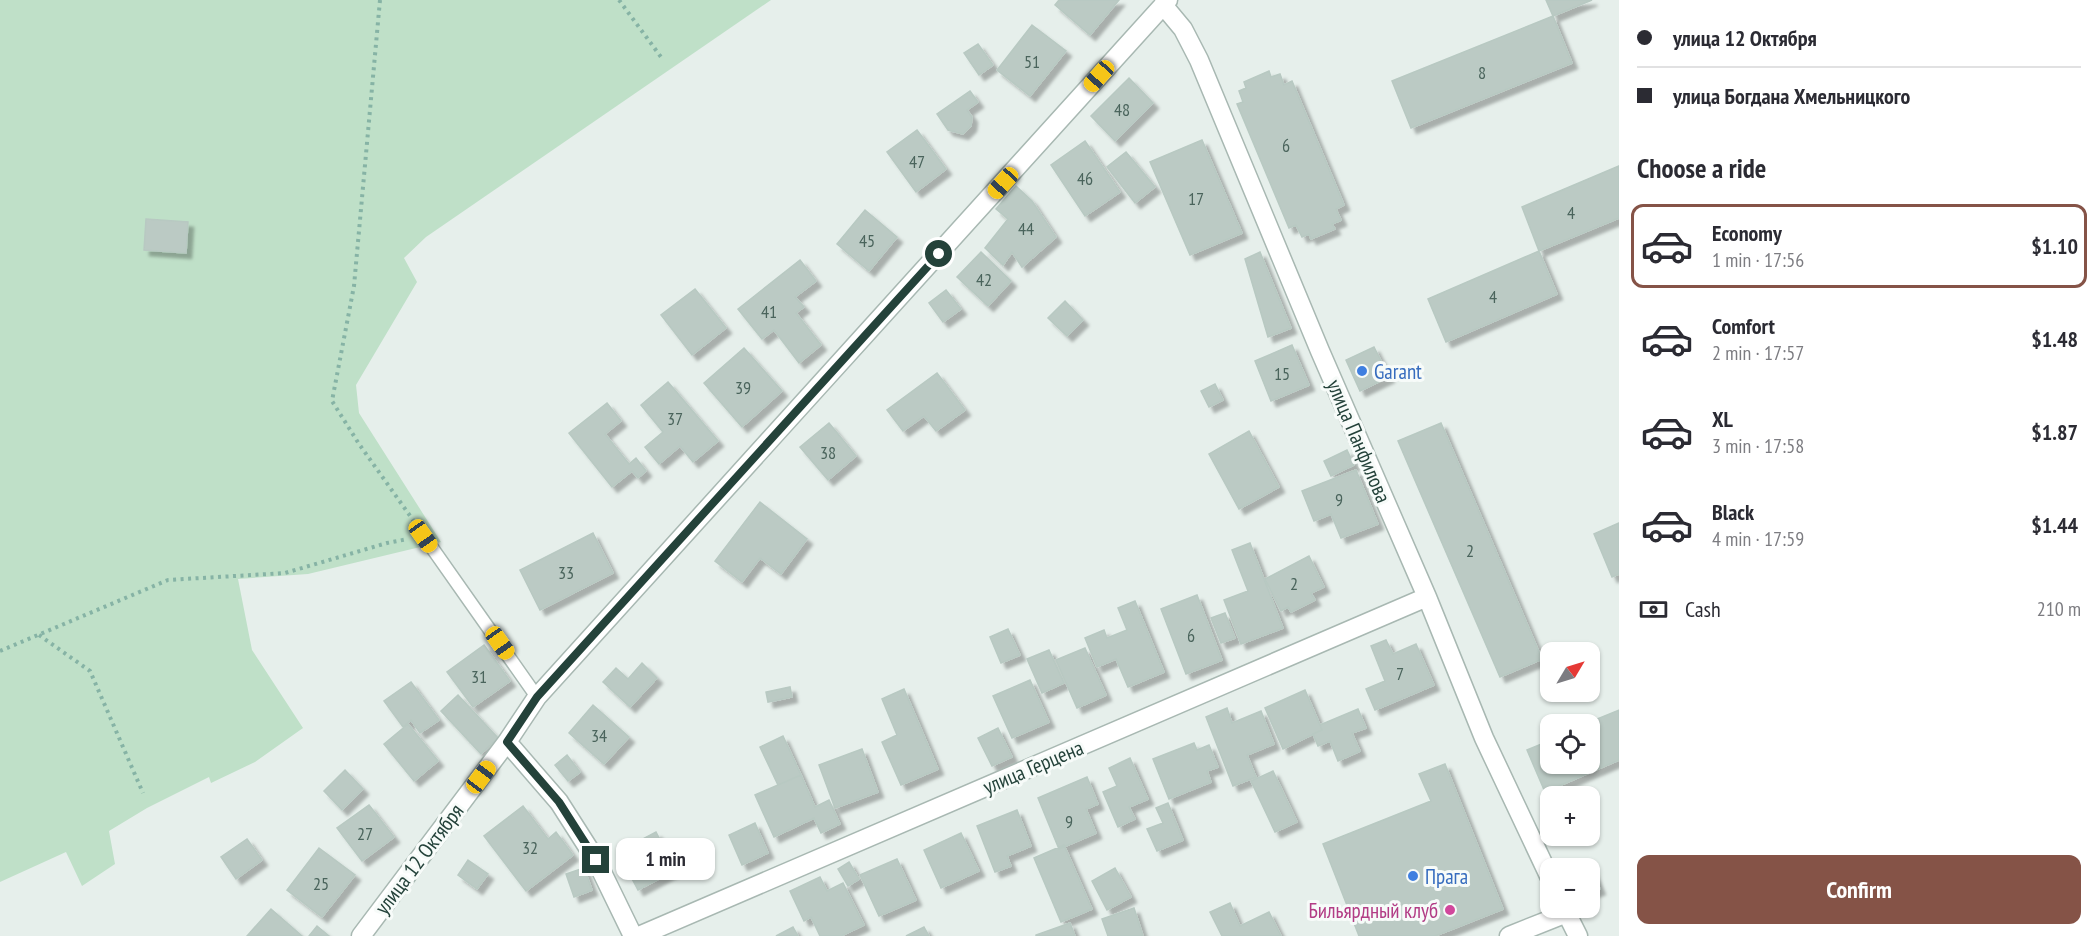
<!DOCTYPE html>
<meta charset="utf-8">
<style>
body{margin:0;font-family:"PT Sans Narrow",sans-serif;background:#f7f7f7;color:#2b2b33;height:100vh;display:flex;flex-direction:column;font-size:22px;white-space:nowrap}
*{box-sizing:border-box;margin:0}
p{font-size:20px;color:#7c7c81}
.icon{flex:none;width:33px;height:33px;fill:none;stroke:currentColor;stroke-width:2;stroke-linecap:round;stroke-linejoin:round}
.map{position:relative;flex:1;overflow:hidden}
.sheet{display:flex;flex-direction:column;background:#fff;width:480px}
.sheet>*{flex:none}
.guide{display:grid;align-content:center;height:132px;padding:0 18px;background:#fff}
.needle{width:39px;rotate:52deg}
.fabs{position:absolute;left:1540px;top:642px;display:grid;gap:12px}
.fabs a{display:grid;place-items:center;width:60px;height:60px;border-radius:12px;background:#fff;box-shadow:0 2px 4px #0004;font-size:30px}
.end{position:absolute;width:27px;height:27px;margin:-14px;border:8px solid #24423a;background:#fff;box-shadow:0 0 0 3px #fff}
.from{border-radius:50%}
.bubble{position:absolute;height:42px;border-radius:12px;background:#fff;box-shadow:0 2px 4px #0004;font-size:20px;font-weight:700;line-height:42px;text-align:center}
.car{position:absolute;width:18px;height:36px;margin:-18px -9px;border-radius:8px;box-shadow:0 0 4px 2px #0007;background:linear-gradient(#f5c518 24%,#345 0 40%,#f5c518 0 76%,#345 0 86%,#f5c518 0)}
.guide b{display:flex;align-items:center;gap:21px;height:57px;font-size:22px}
.guide b+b{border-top:2px solid #e1e1e2}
.guide i{width:15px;height:15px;background:#2b2b33}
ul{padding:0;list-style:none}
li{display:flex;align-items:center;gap:18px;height:84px;margin:0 12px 9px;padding:0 6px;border:3px solid transparent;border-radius:12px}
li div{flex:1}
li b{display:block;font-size:22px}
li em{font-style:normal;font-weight:700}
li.on{border-color:#855347}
li>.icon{width:54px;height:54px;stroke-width:1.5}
h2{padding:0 18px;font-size:27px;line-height:72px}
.pay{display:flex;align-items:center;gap:15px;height:66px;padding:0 18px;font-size:22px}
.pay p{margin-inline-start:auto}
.cta{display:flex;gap:12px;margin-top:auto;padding:12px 18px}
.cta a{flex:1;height:69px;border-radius:12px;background:#855347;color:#fff;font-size:24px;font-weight:700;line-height:69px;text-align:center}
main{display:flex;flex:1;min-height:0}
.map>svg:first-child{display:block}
.green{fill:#bfe0c8}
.building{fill:#bbcac4;stroke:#b8c9c2;stroke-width:1.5;filter:url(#shadow)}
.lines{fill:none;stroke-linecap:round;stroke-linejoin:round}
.lane-casing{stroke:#a8b8b2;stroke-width:15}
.street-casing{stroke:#a8b8b2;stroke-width:21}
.path{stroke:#86b3a5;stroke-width:4;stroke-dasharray:3 4.5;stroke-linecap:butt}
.lane{stroke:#fff;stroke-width:12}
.street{stroke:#fff;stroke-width:18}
.route{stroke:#24423a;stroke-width:8}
.shop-dot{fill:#3f7fe0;stroke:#f7fbf9;stroke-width:2}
.hotel-dot{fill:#d1479c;stroke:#f7fbf9;stroke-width:2}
.labels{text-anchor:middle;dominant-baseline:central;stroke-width:6;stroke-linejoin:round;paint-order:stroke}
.number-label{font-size:18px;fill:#4a645c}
.shop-label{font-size:21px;fill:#366cbe;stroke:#f7fbf9;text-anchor:start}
.street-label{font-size:21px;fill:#24423a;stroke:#f7fbf9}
.hotel-label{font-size:21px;fill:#b23c85;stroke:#f7fbf9;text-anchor:end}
</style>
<main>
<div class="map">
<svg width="1619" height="936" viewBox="0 0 1619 936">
<defs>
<filter id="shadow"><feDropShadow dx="5.5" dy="5.5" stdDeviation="1.5" flood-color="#0004"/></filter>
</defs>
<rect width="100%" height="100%" fill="#e6efeb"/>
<path class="green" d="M0 0H771L426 237 404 258 417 282 356 385 359 413 441 542 308 574 238 579 252 650 303 728 255 762 211 783 209 777 147 808 109 831 115 864 82 886 66 852 0 882Z"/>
<path class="building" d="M1059 0H1119L1090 35 1055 5Z
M1546 0H1592L1553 16Z
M1553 16 1572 63 1411 128 1392 81Z
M1032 25 1066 51 1030 96 997 70Z
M978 44 993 65 979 75 964 53Z
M1269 71 1271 77 1280 74 1284 85 1292 81 1344 205 1336 209 1341 220 1332 224 1335 229 1311 239 1309 234 1302 237 1296 225 1289 228 1237 104 1243 102 1239 91 1246 88 1244 82Z
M1129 78 1153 103 1115 141 1091 116Z
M970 91 978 102 967 110 972 117 971 126 963 134 948 130 937 114Z
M917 130 946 169 916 192 887 152Z
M1202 140 1242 233 1190 255 1150 162Z
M1085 141 1120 192 1085 216 1051 165Z
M1126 152 1155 187 1135 203 1107 167Z
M1619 166V218L1539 251 1522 207Z
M1016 186 1032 201 1056 237 1022 267 1012 252 1003 265 985 248 1008 219 996 209Z
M865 210 897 237 869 271 837 244Z
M146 219 188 222 186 253 144 250Z
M1539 251 1557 294 1446 342 1428 299Z
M981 252 1011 281 988 306 957 277Z
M1260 252 1291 328 1268 337 1245 259Z
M800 260 816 281 795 297 804 307 796 313 821 345 799 363 774 330 762 339 738 309Z
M695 289 726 328 692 355 661 315Z
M946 290 961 309 943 322 929 303Z
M1065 301 1083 320 1067 336 1048 318Z
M1292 345 1309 385 1271 401 1255 361Z
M1374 347 1389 377 1360 391 1346 360Z
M744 348 782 391 742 427 704 383Z
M937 373 965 410 936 431 924 416 903 431 887 410Z
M668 382 718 441 693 462 680 446 659 464 645 447 663 432 641 405Z
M1215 384 1223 400 1209 407 1201 391Z
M607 403 621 421 605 434 629 464 636 458 646 471 638 478 632 471 612 487 569 433Z
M829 423 856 456 828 480 800 447Z
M1441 423 1542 659 1500 677 1398 441Z
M1249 431 1279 487 1239 509 1209 454Z
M1347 450 1354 465 1331 476 1324 461Z
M1356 470 1378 524 1341 538 1331 514 1314 521 1302 491Z
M760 502 807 539 781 574 760 558 742 582 715 561Z
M1619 523V574L1612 577 1594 534Z
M593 533 613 573 540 610 520 570Z
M1250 543 1283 628 1241 644 1224 600 1248 591 1232 550Z
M1309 556 1324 587 1311 593 1315 600 1291 612 1288 607 1281 611 1265 579Z
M1197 595 1222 660 1186 674 1161 609Z
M1135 601 1164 672 1128 687 1116 659 1097 667 1085 638 1104 630 1107 638 1127 630 1118 608Z
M1225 613 1235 638 1221 643 1211 618Z
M1008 629 1020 655 1001 663 990 637Z
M1386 640 1393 654 1416 644 1434 685 1375 710 1366 689 1385 681 1371 646Z
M484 645 510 681 473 707 447 672Z
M1085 648 1106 695 1077 708 1056 660Z
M1049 650 1064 683 1042 693 1027 659Z
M642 663 657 678 630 707 603 682 616 668 628 679Z
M1030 680 1049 722 1012 738 993 696Z
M411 682 439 720 420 733 411 720 403 727 384 701Z
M790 687 792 697 768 702 766 692Z
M904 689 938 769 901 785 882 742 897 735 882 699Z
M1305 690 1322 730 1283 749 1265 708Z
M458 695 498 738 481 754 441 711Z
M593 705 629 737 604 764 569 733Z
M1227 708 1232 723 1261 711 1274 744 1247 755 1256 777 1233 786 1206 717Z
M1358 709 1366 728 1352 733 1360 751 1338 761 1330 741 1318 746 1313 734 1322 730 1320 725Z
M1619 710V760L1545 792 1527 750 1551 740V764H1590V724H1585Z
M408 724 438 761 414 781 384 744Z
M998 728 1012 757 992 766 978 738Z
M783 736 801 775 778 785 760 747Z
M1194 743 1197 750 1209 745 1218 767 1207 771 1211 782 1169 799 1153 759Z
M862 749 878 792 835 808 819 765Z
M567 755 580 772 568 781 555 765Z
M1130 758 1148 799 1129 807 1135 819 1118 827 1103 792 1117 786 1109 768Z
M1445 764 1503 909 1435 936H1359L1323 844 1431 801 1419 774Z
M345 770 363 789 342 810 324 791Z
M1273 771 1297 822 1275 832 1251 781Z
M801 775 815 807 829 800 840 824 821 833 814 818 774 837 755 795Z
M1087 777 1098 804 1086 809 1096 833 1059 849 1038 798Z
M1168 803 1183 840 1157 851 1147 829 1163 823 1156 808Z
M369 805 394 837 362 861 337 828Z
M523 806 548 839 556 832 573 855 526 891 484 836Z
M1017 810 1031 846 1007 856 1011 866 995 872 977 826Z
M755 823 768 853 742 865 729 835Z
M656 832 676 870 638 890 618 852Z
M961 833 979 871 941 888 924 850Z
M247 839 262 860 236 879 221 857Z
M1064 845 1092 909 1061 922 1034 858Z
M319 848 355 875 322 917 287 890Z
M897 859 916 900 879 916 860 875Z
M468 860 488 874 477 889 458 875Z
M849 862 859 879 848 886 838 869Z
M584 868 592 890 574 897 566 874Z
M1115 868 1131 897 1107 910 1092 881Z
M1591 868 1600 889 1590 893V869Z
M820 877 827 891 843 883 864 925 841 936H820L811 917 804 921 790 891Z
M1230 903 1240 926 1269 912 1281 936H1222L1210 912Z
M1134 908 1143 936H1108L1102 919Z
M271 909 302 936H247Z
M1070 923 1075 936H1036V935Z
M317 926 329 936H309Z
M793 927 798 936H776Z
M924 927 929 936H906Z"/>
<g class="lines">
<g class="lane-casing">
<path id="lane" d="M423 535 537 697"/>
</g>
<g class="street-casing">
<path id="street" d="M1163 5 1183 29 1199 60 1320 351 1427 597 1484 738 1551 880
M507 742 559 802 596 860 633 936
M1564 908 1578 936
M361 936 507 742 537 697 1168 0
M639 936 1427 597
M1509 936 1567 913"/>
</g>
<path class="path" d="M380 0 354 286 332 401 359 444 413 520
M619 0 661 57
M39 635 90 671 143 793
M0 651 168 580 285 573 387 543 408 539"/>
<use href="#lane" class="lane"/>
<use href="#street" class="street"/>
</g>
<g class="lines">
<path class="route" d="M596 860 559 802 507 742 537 697 939 254"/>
</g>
<g class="shop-dot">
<circle cx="1362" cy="371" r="6"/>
<circle cx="1413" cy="876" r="6"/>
</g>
<circle class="hotel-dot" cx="1450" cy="910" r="6"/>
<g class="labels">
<g class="number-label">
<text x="1032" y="61">51</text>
<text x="1482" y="72">8</text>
<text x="1122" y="109">48</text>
<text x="1286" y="145">6</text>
<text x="917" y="161">47</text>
<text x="1085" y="178">46</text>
<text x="1196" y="198">17</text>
<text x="1571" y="212">4</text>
<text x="1026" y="228">44</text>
<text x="867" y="240">45</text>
<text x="984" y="279">42</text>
<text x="1493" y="296">4</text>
<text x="769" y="311">41</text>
<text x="1282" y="373">15</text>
<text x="743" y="387">39</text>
<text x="675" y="418">37</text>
<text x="828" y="452">38</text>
<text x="1339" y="499">9</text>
<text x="1470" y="550">2</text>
<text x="566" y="572">33</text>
<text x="1294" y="583">2</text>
<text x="1191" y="635">6</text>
<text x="1400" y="673">7</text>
<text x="479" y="676">31</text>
<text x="599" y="735">34</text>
<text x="1069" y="821">9</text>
<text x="365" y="833">27</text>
<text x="530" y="847">32</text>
<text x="321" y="883">25</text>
</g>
<g class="shop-label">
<text x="1374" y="371">Garant</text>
<text x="1425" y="876">Прага</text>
</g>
<g class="street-label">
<text transform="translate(1359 441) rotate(67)">улица Панфилова</text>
<text transform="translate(1033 767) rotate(-23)">улица Герцена</text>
<text transform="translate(419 859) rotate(-53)">улица 12 Октября</text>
</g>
<g class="hotel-label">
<text x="1438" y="910">Бильярдный клуб</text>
</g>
</g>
</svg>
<div class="fabs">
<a><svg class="needle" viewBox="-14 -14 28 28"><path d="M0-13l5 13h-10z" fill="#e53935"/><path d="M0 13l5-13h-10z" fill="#7c7c81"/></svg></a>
<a><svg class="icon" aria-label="locate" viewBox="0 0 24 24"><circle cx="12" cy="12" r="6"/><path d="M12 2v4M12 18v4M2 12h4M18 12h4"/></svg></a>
<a>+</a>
<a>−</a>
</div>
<i class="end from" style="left:939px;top:254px"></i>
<i class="end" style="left:596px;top:860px"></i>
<div class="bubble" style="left:616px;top:838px;width:99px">1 min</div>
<i class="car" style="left:1099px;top:76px;rotate:222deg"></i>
<i class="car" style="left:1003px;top:183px;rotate:222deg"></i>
<i class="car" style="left:423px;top:536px;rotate:145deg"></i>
<i class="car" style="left:500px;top:643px;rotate:145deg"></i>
<i class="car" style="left:481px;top:777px;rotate:37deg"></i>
</div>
<section class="sheet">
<div class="guide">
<b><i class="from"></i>улица 12 Октября</b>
<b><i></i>улица Богдана Хмельницкого</b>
</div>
<h2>Choose a ride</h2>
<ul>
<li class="on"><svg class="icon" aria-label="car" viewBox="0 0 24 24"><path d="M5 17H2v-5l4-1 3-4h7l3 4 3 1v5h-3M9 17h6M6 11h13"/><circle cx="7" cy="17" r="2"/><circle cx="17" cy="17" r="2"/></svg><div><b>Economy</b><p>1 min · 17:56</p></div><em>$1.10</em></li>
<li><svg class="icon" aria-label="car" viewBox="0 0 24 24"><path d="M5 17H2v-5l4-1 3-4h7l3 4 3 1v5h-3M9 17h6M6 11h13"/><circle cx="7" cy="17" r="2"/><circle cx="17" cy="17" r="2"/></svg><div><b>Comfort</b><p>2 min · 17:57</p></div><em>$1.48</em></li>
<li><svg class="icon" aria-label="car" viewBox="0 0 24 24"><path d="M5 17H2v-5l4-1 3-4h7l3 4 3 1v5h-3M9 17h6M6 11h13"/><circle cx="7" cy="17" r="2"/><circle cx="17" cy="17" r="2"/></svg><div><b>XL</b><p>3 min · 17:58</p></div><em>$1.87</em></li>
<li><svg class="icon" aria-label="car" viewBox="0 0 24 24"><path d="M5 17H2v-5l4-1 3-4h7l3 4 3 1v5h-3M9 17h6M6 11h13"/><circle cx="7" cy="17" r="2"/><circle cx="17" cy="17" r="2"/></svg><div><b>Black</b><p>4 min · 17:59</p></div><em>$1.44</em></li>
</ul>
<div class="pay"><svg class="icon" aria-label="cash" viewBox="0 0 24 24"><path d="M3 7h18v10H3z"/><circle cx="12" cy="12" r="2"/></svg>Cash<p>210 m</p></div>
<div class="cta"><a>Confirm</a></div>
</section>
</main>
